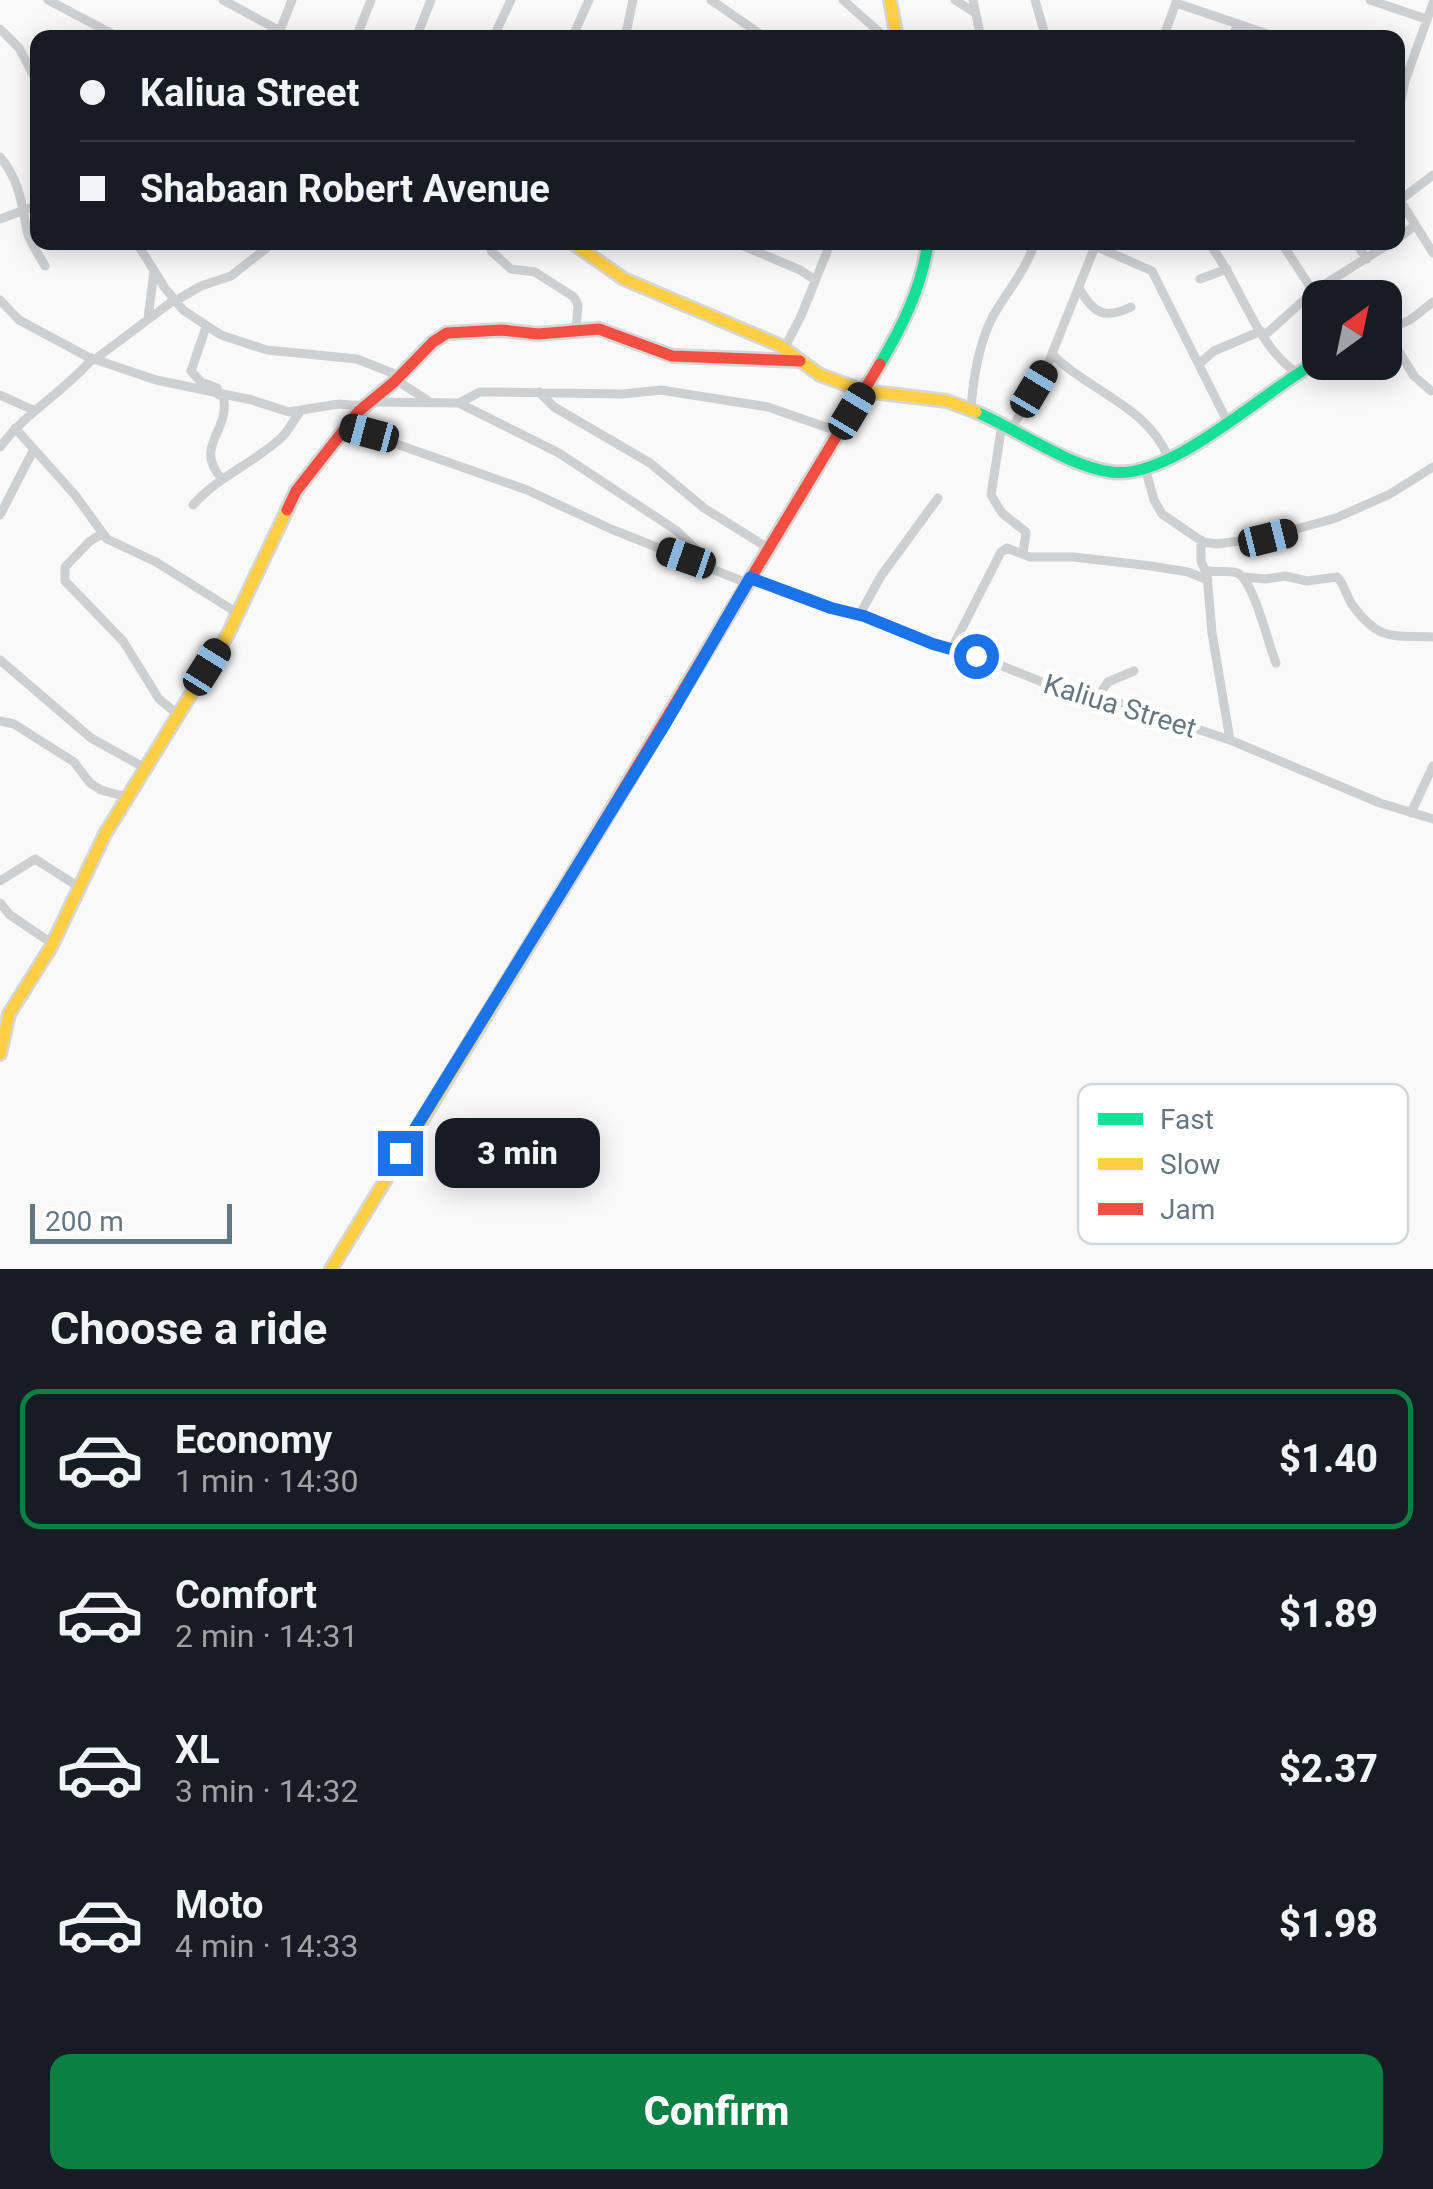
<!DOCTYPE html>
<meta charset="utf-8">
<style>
body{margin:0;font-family:Roboto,sans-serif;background:#20242c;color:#f1f3f6;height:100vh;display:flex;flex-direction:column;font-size:38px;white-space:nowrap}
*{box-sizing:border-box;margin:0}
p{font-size:32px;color:#9ea1a6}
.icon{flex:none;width:55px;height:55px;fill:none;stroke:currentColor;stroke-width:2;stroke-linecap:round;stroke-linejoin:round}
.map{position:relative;height:1269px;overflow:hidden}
.details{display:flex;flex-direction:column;background:#171b24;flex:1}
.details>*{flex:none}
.banner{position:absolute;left:30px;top:30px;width:1375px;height:220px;border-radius:20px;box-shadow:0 5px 25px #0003;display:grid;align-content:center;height:220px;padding:0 50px;background:#171b24}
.needle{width:65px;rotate:33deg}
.buttons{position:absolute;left:1302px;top:280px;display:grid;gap:20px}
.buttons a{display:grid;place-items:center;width:100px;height:100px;border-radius:20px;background:#171b24;box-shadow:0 5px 25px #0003;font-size:50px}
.scale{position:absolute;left:30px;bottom:25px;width:202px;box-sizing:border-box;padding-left:10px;border:5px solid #657683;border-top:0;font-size:28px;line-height:35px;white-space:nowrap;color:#657683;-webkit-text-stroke:8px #fff;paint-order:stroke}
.end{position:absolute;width:45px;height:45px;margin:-22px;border:12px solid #1a73e8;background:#fff;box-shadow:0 0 0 5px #fff}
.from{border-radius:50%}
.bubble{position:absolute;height:70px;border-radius:20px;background:#171b24;box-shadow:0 5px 25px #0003;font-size:32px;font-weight:800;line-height:70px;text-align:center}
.car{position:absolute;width:30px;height:60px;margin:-30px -15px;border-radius:12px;box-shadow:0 0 8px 2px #0007;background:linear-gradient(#222 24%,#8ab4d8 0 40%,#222 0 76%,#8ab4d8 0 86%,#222 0)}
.banner b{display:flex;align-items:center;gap:35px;height:95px;font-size:38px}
.banner b+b{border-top:2px solid #363941}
.banner i{width:25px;height:25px;background:#f1f3f6}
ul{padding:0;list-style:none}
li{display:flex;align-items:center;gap:30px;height:140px;margin:0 20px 15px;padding:0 30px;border:5px solid transparent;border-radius:20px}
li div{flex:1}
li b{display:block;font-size:38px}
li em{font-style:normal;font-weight:800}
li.current{border-color:#0b8043}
li>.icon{width:90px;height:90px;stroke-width:1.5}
h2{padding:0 50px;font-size:45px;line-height:120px}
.action{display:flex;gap:20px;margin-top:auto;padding:20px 50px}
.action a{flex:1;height:115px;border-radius:20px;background:#0b8043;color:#fff;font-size:40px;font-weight:800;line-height:115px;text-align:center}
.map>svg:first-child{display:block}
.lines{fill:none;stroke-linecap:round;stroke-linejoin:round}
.fast-casing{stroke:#d5d6d7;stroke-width:16}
.slow-casing{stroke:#d5d6d7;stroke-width:16}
.jam-casing{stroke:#d5d6d7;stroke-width:16}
.street{stroke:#cecfd0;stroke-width:9}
.fast{stroke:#16e098;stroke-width:11}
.slow{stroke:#ffcf43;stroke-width:11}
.jam{stroke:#f24e42;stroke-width:11}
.route{stroke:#1a73e8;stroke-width:12}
.labels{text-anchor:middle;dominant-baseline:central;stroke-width:10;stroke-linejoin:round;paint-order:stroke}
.street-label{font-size:28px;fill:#657683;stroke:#fff}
.key{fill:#fff;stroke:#d1d6da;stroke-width:2.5}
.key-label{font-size:28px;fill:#657683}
</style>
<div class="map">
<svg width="1433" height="1269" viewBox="0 0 1433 1269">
<rect width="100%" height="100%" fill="#f9f9f9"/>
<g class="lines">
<g class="fast-casing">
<path id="fast" d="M880 364C903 325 922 287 928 242
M976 412C1017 429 1067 466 1111 472 1171 481 1266 389 1320 360"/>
</g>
<g class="slow-casing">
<path id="slow" d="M890 0 897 38
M571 242 624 279 779 345 820 375 864 391 947 401 976 412
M0 1054 9 1014 51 947 105 834 228 634 287 510
M331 1269 544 921"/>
</g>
<g class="jam-casing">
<path id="jam" d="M287 510 296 491 359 411 394 382 433 342 447 333 502 330 538 334 599 329 672 356 800 361
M544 921 880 364"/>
</g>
<path class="street" d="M48 0 120 38
M223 0 280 31
M711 0 766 38
M843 0 886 38
M955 0 974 12
M973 0 981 38
M1035 0 1046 38
M1370 0 1426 19
M1176 3 1279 38
M0 29 19 48 38 84
M277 38 292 0
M356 38 371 0
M416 38 431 0
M493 38 511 0
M572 38 589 0
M625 38 633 0
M1163 38 1177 0
M1230 38 1239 25
M1398 114 1405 81 1433 3
M0 157C19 179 22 204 27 231 29 242 40 256 45 266
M1398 197 1433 253
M1400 200 1433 175
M0 219 38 205
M1398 239 1415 225
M136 242 165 288 183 310 221 335 267 350 357 359 400 376
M488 242 492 252 511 269 535 272 574 297 578 305 576 331
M734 242 800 270 815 280
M1208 242C1240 282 1254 342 1295 372
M1281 242 1320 302
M1355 242 1367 259
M1095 246 1152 271 1227 421
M1200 279 1227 269
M1079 288C1093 313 1104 320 1131 307
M0 300 19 320 88 357 156 380 252 400 289 412 339 404 364 406
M175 301 201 286 231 276 274 242
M148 319 154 271
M206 327 191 371 201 382 217 388 219 395
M1385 331 1410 320 1433 302
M1386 331 1414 376 1431 391
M1264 336 1314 291 1392 242
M784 349 801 316 831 242
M1052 354C1091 393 1147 405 1169 459
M94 360 174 300
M1200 363 1214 351 1261 331
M396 380 427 400
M539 392 554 407 650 463 704 508 768 548
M0 395 33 410
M369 402 459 403 480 392H491L623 394 661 390 768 407 840 432
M459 403 559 453 677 531 712 565
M971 410C973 379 978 346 992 318 1006 292 1026 271 1035 242
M1002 424 991 495 1002 513 1026 532 1023 554
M348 427 527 490 611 529 747 583
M15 428 75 495 107 539 156 562 239 614
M1012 428 1045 371 1096 244
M0 447C26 412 64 392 92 359
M1146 471 1154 500 1162 514 1203 542 1217 544 1268 537 1336 518 1390 494 1433 467
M221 478C193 445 232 430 223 396
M193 505C220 475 251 465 281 438 288 432 293 421 299 413
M0 515 34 449
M101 534 89 542 65 567V581L123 641 159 699 176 713
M1201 540V561L1207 575 1212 633 1230 740
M1205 570C1216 574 1226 569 1237 573 1254 580 1268 644 1276 663
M1244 577 1266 579 1285 576 1307 581 1337 577C1345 585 1346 596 1353 606 1380 642 1392 635 1433 637
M750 578 831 608 862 615 933 644 970 653 1062 690 1119 703 1230 740 1380 803 1433 819
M860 614 881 576 938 498
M952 648 1001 552 1007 548 1030 557H1074L1151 566 1188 572 1208 580
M0 660 91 738 145 768
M1097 698 1108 682 1134 671
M0 721 14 724 74 762 90 783 101 790 127 797
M1411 813 1433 766
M0 881 35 859 79 887
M0 903 10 915 53 944"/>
<use href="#fast" class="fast"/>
<use href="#slow" class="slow"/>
<use href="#jam" class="jam"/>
</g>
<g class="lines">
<path class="route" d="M400 1153 665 724 750 578 831 608 864 616 933 644 976 656"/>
</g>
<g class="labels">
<g class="street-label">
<text transform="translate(1120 706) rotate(17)">Kaliua Street</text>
</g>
</g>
<rect x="1078" y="1084" width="330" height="160" rx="15" class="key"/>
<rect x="1098" y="1113" width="45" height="12" fill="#16e098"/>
<rect x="1098" y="1158" width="45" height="12" fill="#ffcf43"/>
<rect x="1098" y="1203" width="45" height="12" fill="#f24e42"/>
<g class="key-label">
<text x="1160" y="1129">Fast</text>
<text x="1160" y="1174">Slow</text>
<text x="1160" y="1219">Jam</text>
</g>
</svg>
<div class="buttons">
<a><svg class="needle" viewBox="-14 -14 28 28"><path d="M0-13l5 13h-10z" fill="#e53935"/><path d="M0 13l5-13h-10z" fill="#9ea1a6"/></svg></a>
</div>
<div class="scale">200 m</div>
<i class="end from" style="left:976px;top:656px"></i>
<i class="end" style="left:400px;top:1153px"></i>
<div class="bubble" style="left:435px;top:1118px;width:165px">3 min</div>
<i class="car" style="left:1034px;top:389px;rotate:31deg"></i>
<i class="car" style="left:852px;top:411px;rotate:31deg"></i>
<i class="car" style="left:369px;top:433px;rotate:285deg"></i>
<i class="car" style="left:1268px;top:538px;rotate:76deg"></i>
<i class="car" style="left:686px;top:558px;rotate:289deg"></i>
<i class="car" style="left:207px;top:667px;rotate:32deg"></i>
<div class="banner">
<b><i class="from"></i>Kaliua Street</b>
<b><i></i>Shabaan Robert Avenue</b>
</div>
</div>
<section class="details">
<h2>Choose a ride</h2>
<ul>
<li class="current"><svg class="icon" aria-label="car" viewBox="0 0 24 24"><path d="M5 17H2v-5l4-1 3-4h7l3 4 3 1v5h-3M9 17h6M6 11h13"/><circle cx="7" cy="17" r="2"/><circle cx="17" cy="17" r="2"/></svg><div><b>Economy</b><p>1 min · 14:30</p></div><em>$1.40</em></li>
<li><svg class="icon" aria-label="car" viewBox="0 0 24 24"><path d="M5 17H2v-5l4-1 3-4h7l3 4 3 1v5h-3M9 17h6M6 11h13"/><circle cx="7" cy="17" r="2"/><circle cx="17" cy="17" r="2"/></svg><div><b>Comfort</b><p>2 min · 14:31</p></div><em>$1.89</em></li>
<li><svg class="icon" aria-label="car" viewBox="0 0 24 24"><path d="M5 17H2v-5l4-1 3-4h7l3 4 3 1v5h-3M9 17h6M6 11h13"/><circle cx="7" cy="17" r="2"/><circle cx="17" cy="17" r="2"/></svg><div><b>XL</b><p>3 min · 14:32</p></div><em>$2.37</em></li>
<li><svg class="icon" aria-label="car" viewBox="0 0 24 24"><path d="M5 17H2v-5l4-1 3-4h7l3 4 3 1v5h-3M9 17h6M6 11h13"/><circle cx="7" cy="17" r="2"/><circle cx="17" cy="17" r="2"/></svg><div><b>Moto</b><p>4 min · 14:33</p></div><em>$1.98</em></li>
</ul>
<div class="action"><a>Confirm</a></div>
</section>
